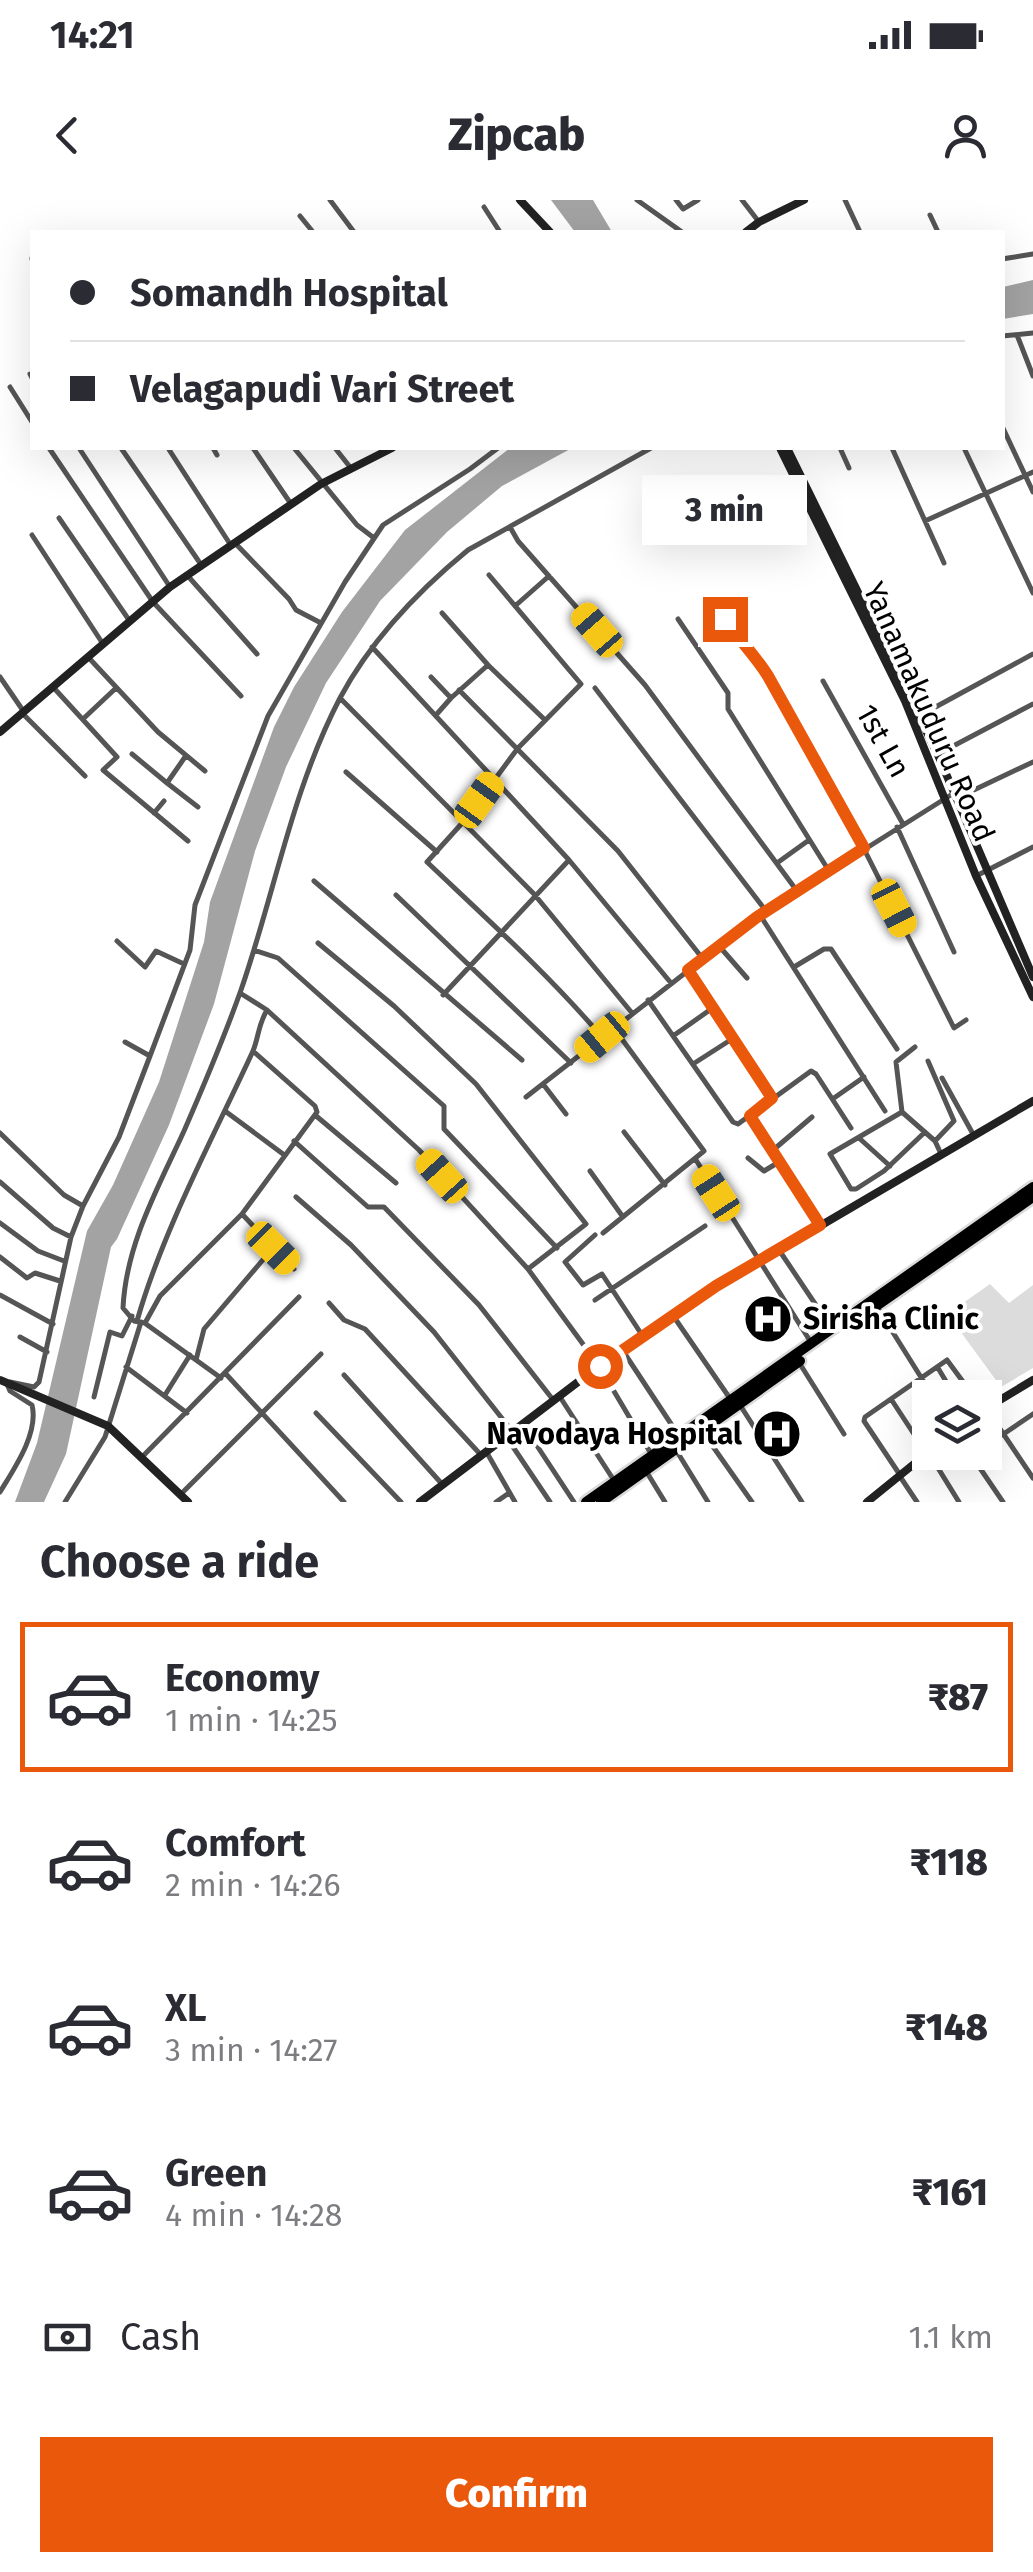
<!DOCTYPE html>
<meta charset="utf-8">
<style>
body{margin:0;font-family:"Fira Sans",sans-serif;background:#f2f2f3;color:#2b2b33;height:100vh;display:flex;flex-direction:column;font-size:38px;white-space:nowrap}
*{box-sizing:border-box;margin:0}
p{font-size:32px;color:#7c7c81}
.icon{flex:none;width:55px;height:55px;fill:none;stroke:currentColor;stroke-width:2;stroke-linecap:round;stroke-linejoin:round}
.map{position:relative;height:1302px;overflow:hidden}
.panel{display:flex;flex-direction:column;background:#fff;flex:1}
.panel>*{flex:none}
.hud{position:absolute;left:30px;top:30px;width:975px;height:220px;border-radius:0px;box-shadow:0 10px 40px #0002;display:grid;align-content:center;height:220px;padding:0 40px;background:#fff}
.tools{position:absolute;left:912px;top:1180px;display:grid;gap:20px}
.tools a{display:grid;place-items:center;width:90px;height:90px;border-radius:0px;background:#fff;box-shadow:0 10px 40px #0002;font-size:50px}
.end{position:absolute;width:45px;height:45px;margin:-22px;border:12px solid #ea580c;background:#fff;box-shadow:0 0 0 5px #fff}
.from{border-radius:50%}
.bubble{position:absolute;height:70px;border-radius:0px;background:#fff;box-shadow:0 10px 40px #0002;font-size:32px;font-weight:800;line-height:70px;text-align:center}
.car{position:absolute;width:30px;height:60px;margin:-30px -15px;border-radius:12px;box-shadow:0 0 8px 2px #0007;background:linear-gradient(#f5c518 24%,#345 0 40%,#f5c518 0 76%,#345 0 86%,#f5c518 0)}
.hud b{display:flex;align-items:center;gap:35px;height:95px;font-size:38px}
.hud b+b{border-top:2px solid #e1e1e2}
.hud i{width:25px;height:25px;background:#2b2b33}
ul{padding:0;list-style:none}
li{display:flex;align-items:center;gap:30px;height:150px;margin:0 20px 15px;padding:0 20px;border:5px solid transparent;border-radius:0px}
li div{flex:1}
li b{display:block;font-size:38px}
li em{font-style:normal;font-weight:800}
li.current{border-color:#ea580c}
li>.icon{width:90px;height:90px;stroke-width:1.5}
h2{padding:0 40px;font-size:45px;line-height:120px}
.pay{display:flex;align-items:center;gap:25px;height:110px;padding:0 40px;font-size:38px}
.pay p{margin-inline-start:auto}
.action{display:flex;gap:20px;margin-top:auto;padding:20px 40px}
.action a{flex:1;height:115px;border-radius:0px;background:#ea580c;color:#fff;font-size:40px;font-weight:800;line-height:115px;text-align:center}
.status{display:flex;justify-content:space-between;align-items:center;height:70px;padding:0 50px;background:#fff;direction:ltr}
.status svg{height:28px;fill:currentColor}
header{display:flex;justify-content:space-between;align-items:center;height:130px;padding:0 40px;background:#fff;font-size:45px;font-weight:800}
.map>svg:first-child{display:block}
.green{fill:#dcdcdc}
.water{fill:#a3a3a3}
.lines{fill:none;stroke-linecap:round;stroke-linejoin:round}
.highway-casing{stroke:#dbdbdb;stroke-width:15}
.street{stroke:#555;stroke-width:5}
.secondary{stroke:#222;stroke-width:8}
.highway{stroke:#000;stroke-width:10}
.route{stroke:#ea580c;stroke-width:12}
.labels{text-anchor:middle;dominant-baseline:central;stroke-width:8;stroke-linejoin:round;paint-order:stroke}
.street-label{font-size:30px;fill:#000;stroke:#fff}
.poi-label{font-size:30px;font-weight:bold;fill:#000;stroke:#fff;text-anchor:start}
</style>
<div class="status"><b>14:21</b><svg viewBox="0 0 49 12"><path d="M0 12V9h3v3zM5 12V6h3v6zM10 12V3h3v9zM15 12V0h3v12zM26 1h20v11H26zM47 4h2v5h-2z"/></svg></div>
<header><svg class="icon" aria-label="back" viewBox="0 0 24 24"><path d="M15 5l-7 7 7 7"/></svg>Zipcab<svg class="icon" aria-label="person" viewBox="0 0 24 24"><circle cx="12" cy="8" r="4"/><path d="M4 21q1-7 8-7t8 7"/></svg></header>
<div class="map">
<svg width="1033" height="1302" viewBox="0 0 1033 1302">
<rect width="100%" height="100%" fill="#fff"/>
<path class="green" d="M990 1084 1009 1103 1033 1085V1168L1001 1187 960 1131 939 1120Z"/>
<path class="water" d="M551 0H593L612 32H575Z
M1033 80V114L1003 119V87Z
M510 248H572L502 286 447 332 380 401 326 483 286 567 255 651 214 804 169 925 117 1039 111 1047 66 1254 44 1302H15L37 1243 87 1031 113 985 159 882 204 742 210 702 274 527 294 487 342 412 405 330Z"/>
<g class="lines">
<g class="highway-casing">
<path id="highway" d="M875 1107 1033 997
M586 1302 1033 987
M601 1302 800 1161"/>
</g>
<path class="street" d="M330 0 354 32
M637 0 682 32
M676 0 683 9 698 0
M742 0 759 22
M845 0 860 32
M484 7 500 32
M930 15 938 32
M300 16 313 32
M32 58V59
M1002 59 1033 54
M1017 135 1033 176
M1002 136 1033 133
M30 174 32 178
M10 187 32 222
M1002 226 1033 292
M49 248 153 402 241 496
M79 248 170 387
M121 248 202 366
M168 248 230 344
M213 248 217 255
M253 248 291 304
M294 248 357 325 374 338
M335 248 350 267
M840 248 849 268
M892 248 944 363
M964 248 1033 393
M59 318 129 420
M925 321 1033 272
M510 327 518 341 645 485 797 691
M32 335 103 444
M234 342 289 399 296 410 321 423
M187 375 257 454
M489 375 581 484 518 548 464 621 427 662C487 719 548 774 602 837
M711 400 740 441 754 453 782 500 864 649 954 828 966 820
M515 406 549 376
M442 413 488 465 545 520
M678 419 728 493V509L829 671
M372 447 569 660 671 783
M88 457 158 532 205 571
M0 477 24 512
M431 477 451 498 488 465
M823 481 903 624
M53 487 117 557 103 570 188 641
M595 488 766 711
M459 490 618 651 703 759
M340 498 534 694 632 813
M22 513 85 576
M436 515 451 498
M919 516 1033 454
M83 519 116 488
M132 554 167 583 185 557
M938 554 1033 504
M346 572 437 652
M167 583 198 607
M957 598 1033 562
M154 613 164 601
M897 627 954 752
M777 663 809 640
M976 676 1033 647
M314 681 522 860
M396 695 571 863
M760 715 885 911
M117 741 145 767 156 751 184 764
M318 743 394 806 476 884 586 1024 528 1069
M719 746 747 778
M254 750 278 758 444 906V929L557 1048
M794 767 824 749H831L897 849
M688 770 772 897
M240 793 267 810
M443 795 569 660
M648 800 733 922 738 924 811 871 816 874 851 928
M673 836 714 807
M125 842 150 856
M915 847 896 862 902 912 935 941 941 954
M253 851 315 906 317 912 242 1014 160 1096 145 1123 134 1121 123 1108C126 1044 158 988 184 931 204 885 224 838 241 790 275 692 292 590 340 498 371 440 418 391 468 350L651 248
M928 861 954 921 935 941
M693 864 732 839
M942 878 973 934
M543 884 566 914
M526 897 757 717 954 593
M834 898 864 877
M225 911 283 954
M902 912 830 954 851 989H856L884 971 925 932
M315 915 396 983
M750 915 820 1025
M624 932 665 985
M0 933 64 995 83 1006
M859 938 890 966
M294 941 368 1007H384L479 1105 554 1201
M772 951 812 917
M748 958 764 971 779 962
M696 960 812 1144
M590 971 623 1017
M0 982 53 1028 71 1037
M296 997 351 1045 434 1132 512 1231
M242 1014 294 1069
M0 1023 38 1051 64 1061
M603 1033 704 951 613 827
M595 1035 565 1062 583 1085 602 1074 642 1135
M779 1050 830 1126
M0 1057 27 1078 35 1073 60 1081
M0 1095 53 1124
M595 1100 705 1026
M329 1103 344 1120 365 1129 480 1254
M877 1107 934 1198
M674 1117 731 1200
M137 1121C163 1030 213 938 253 851 259 836 258 825 267 810L419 950 528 1069 599 1166 653 1257
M146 1124 221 1178
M20 1137 47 1152
M623 1151 679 1236
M196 1160 204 1129 273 1048
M800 1164 844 1234
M126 1167 187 1213
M938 1168 956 1198
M225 1173 344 1302
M344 1175 442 1284
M10 1182 34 1187 39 1182 71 1037 83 1006 119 937 150 856 190 750 195 705 268 516 345 382 383 325 470 269 498 248
M165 1195 190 1155
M94 1197 110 1132 122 1136 132 1116
M560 1197 615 1282
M891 1199 927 1254
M740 1205 802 1302
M986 1208 1033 1278
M316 1213 401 1302
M522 1223 574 1302
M702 1231 752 1302
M1002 1235 1033 1214
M507 1238 550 1302
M676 1250 708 1302
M969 1252 1003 1302
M487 1253 515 1302
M930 1255 959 1302
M143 1256 299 1097
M646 1271 665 1302
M900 1275 864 1221 865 1217 947 1160 975 1198
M901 1278 917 1302
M0 1292C14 1269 39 1233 32 1205L10 1191 7 1184
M181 1294 321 1154
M65 1302 105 1237 141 1122
M496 1302 509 1293"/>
<path class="secondary" d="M520 0 550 32
M746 32 759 22 804 0
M780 248 905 501 976 676 1033 797
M787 248 938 555 1033 777
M0 532 170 387 321 284 392 248
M0 1180 108 1226 188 1302
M985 1209 1033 1180
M420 1302 599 1166 716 1087 1033 901
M867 1302 930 1251"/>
<use href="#highway" class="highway"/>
</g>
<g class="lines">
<path class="route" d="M600 1166 716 1086 820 1025 750 916 772 898 688 770 757 717 864 648 768 476C755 455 739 440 725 419"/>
</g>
<defs>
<g id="hospital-disc" transform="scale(2.5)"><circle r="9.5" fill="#000" stroke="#fff"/><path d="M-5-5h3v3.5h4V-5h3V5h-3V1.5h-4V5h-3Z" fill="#fff"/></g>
</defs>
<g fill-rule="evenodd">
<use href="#hospital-disc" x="768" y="1119"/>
<use href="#hospital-disc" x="777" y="1234"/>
</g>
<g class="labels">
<g class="street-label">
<text transform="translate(929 512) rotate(66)">Yanamakuduru Road</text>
<text transform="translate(883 541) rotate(61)">1st Ln</text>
</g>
<g class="poi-label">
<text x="803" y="1119">Sirisha Clinic</text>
<text x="742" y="1234" text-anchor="end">Navodaya Hospital</text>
</g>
</g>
</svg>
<div class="tools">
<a><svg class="icon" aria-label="layers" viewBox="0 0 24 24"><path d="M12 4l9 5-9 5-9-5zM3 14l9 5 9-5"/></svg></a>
</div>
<i class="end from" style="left:600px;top:1166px"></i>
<i class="end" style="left:725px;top:419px"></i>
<div class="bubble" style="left:642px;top:275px;width:165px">3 min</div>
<i class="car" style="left:597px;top:430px;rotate:319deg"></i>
<i class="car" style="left:479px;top:600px;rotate:36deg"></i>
<i class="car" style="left:894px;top:708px;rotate:153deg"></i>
<i class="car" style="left:602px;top:837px;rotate:230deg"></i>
<i class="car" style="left:442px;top:976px;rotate:318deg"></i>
<i class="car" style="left:716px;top:993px;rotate:327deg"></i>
<i class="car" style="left:273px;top:1048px;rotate:135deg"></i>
<div class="hud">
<b><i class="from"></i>Somandh Hospital</b>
<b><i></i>Velagapudi Vari Street</b>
</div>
</div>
<section class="panel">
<h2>Choose a ride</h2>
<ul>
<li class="current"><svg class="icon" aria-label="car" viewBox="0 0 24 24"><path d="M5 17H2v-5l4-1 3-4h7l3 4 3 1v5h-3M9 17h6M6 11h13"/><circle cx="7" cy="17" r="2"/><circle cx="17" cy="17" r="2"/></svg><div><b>Economy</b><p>1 min · 14:25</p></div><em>₹87</em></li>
<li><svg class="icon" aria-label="car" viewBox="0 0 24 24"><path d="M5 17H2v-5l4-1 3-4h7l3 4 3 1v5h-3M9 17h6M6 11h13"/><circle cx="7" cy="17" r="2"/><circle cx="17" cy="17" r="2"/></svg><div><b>Comfort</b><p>2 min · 14:26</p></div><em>₹118</em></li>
<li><svg class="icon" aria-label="car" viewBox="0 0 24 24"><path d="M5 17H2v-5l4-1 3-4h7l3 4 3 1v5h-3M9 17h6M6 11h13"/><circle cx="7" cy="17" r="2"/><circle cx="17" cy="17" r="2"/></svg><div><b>XL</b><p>3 min · 14:27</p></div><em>₹148</em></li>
<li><svg class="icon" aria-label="car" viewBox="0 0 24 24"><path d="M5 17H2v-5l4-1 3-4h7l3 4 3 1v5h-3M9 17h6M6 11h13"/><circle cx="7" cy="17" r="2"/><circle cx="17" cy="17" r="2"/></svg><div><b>Green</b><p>4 min · 14:28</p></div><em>₹161</em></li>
</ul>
<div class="pay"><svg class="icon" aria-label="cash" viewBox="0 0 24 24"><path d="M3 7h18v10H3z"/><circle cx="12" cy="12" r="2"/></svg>Cash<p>1.1 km</p></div>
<div class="action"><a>Confirm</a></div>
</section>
